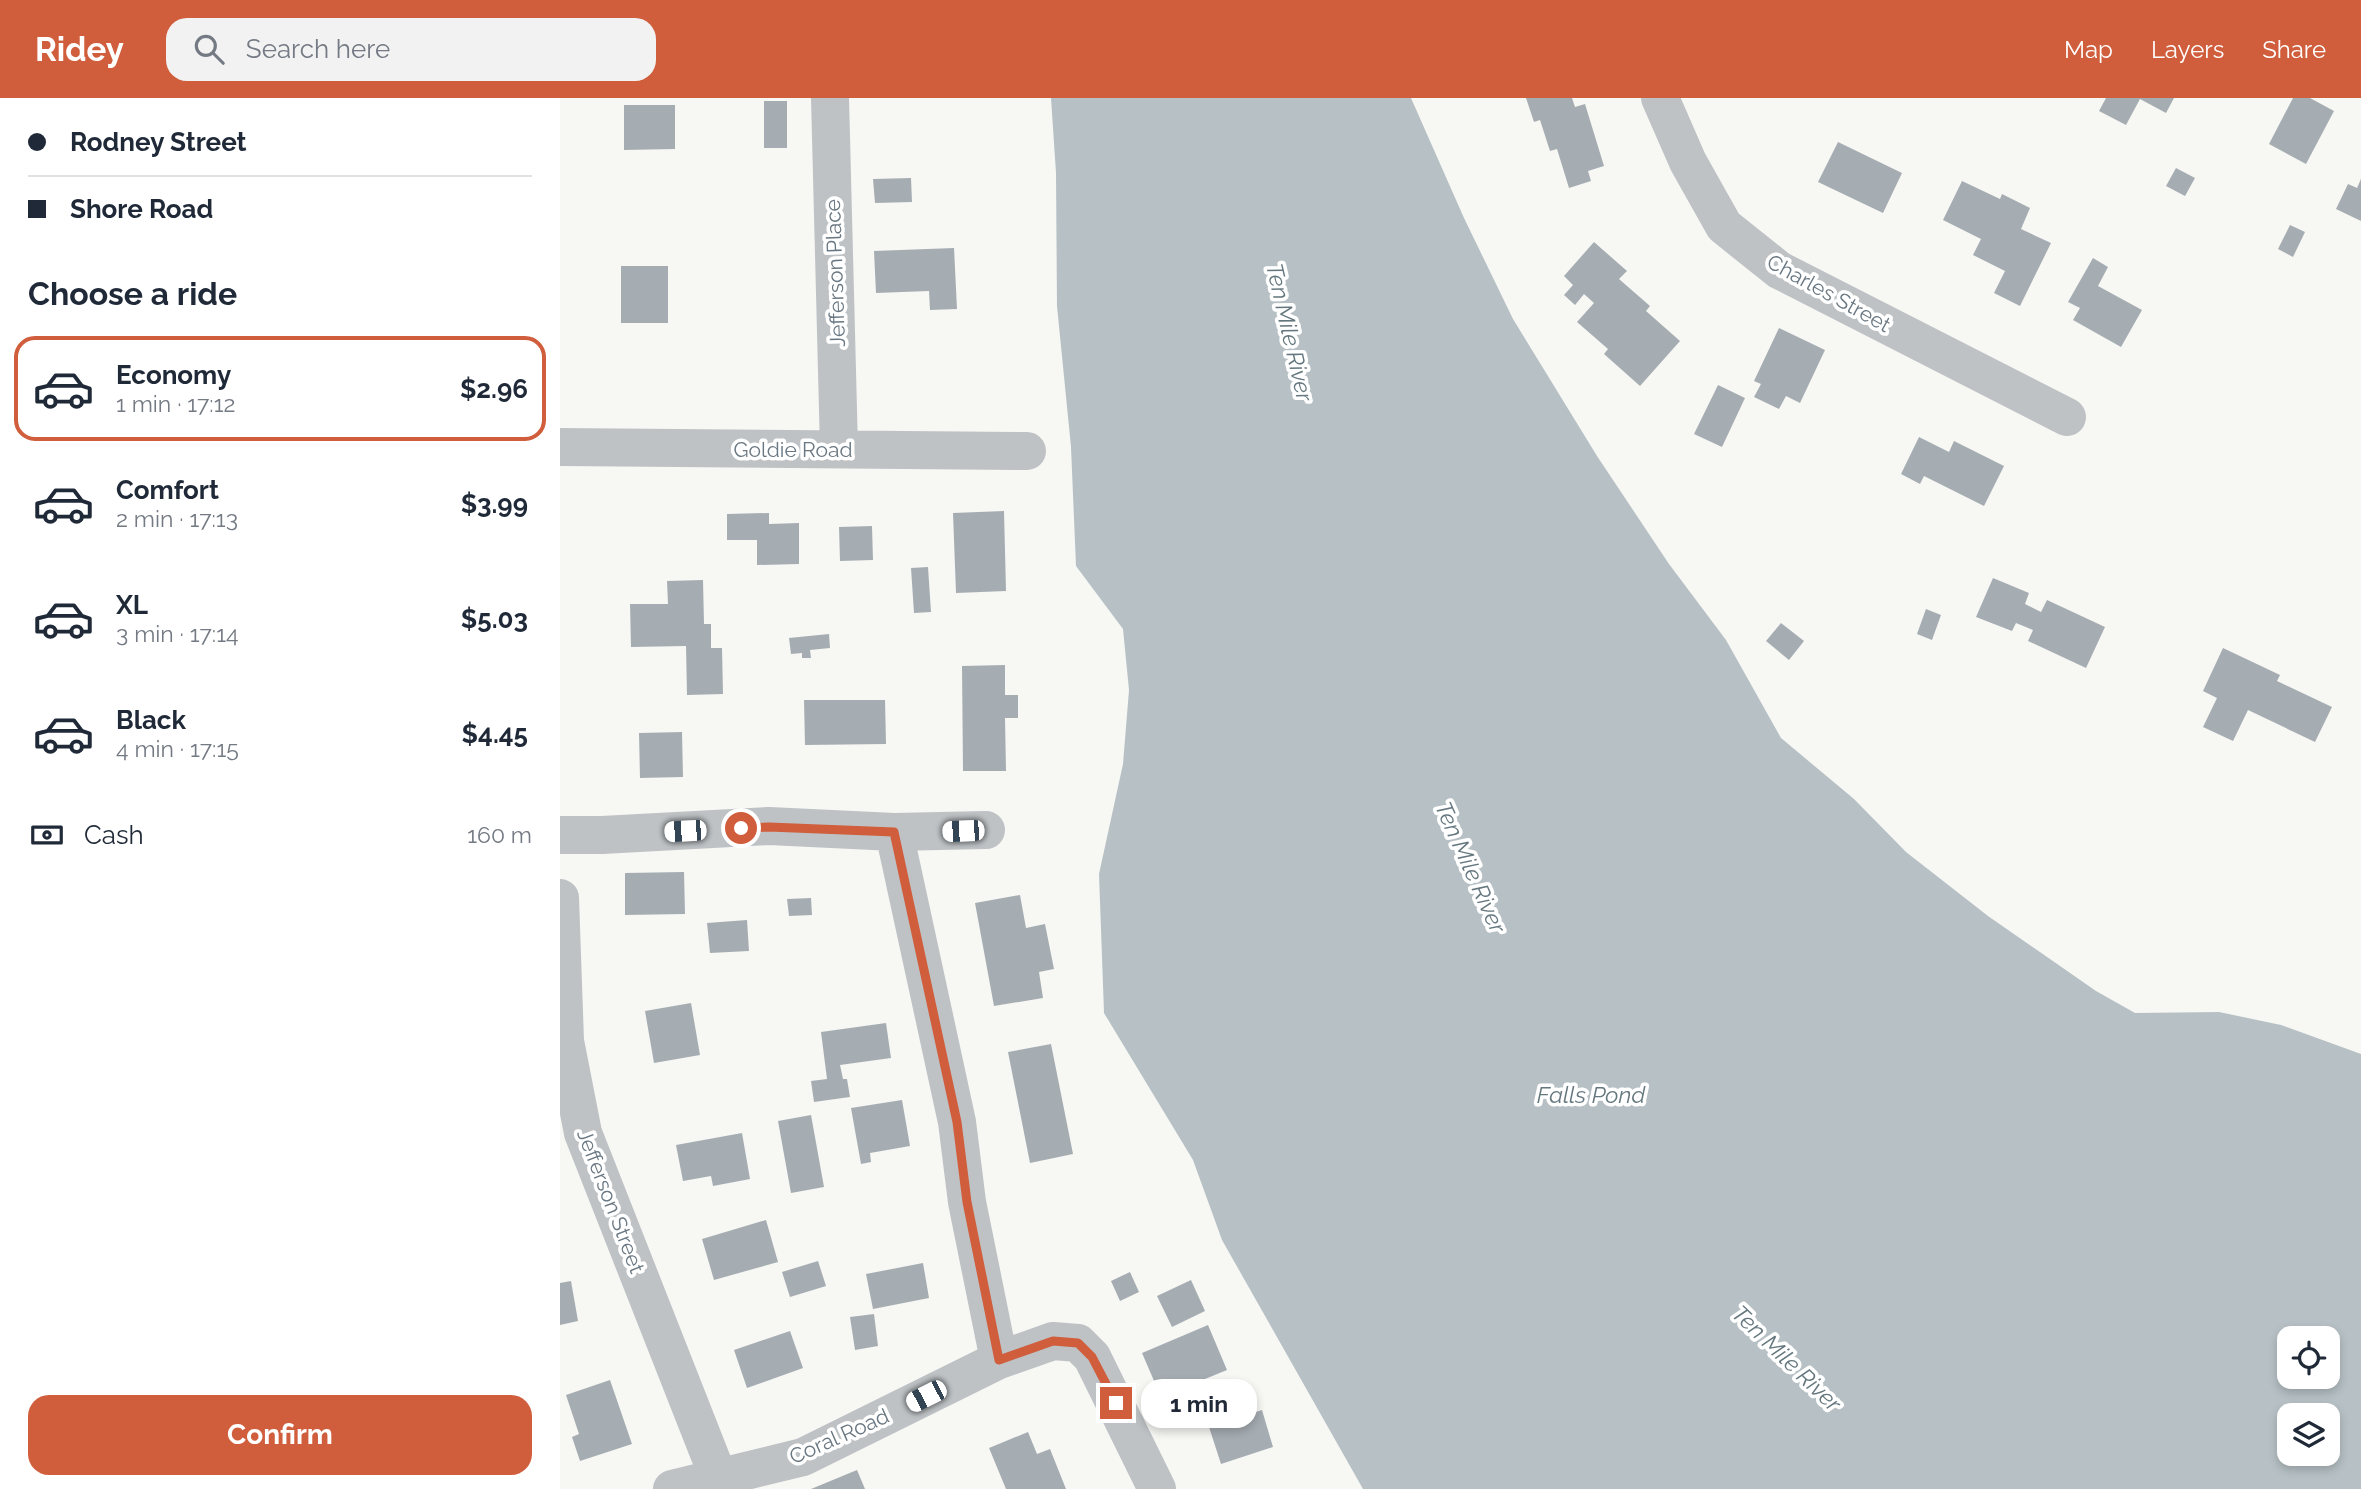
<!DOCTYPE html>
<meta charset="utf-8">
<style>
body{margin:0;font-family:Raleway,sans-serif;background:#f2f2f3;color:#1f2937;height:100vh;display:flex;flex-direction:column;font-size:26px;white-space:nowrap}
*{box-sizing:border-box;margin:0}
p{font-size:23px;color:#747a83}
.icon{flex:none;width:38px;height:38px;fill:none;stroke:currentColor;stroke-width:2;stroke-linecap:round;stroke-linejoin:round}
.map{position:relative;flex:1;overflow:hidden}
.details{display:flex;flex-direction:column;background:#fff;width:560px}
.details>*{flex:none}
.top-card{display:grid;align-content:center;height:154px;padding:0 28px;background:#fff}
.buttons{position:absolute;left:1717px;top:1228px;display:grid;gap:14px}
.buttons a{display:grid;place-items:center;width:63px;height:63px;border-radius:14px;background:#fff;box-shadow:0 4px 10px #0003;font-size:35px}
.end{position:absolute;width:32px;height:32px;margin:-16px;border:9px solid #d05d3b;background:#fff;box-shadow:0 0 0 4px #fff}
.from{border-radius:50%}
.bubble{position:absolute;height:49px;border-radius:21px;background:#fff;box-shadow:0 4px 10px #0003;font-size:23px;font-weight:700;line-height:49px;text-align:center}
.car{position:absolute;width:21px;height:42px;margin:-21px -10px;border-radius:9px;box-shadow:0 0 5px 2px #0007;background:linear-gradient(#fff 24%,#345 0 40%,#fff 0 76%,#345 0 86%,#fff 0)}
.top-card b{display:flex;align-items:center;gap:24px;height:66px;font-size:26px}
.top-card b+b{border-top:2px solid #e0e1e3}
.top-card i{width:18px;height:18px;background:#1f2937}
ul{padding:0;list-style:none}
li{display:flex;align-items:center;gap:21px;height:105px;margin:0 14px 10px;padding:0 14px;border:4px solid transparent;border-radius:21px}
li div{flex:1}
li b{display:block;font-size:26px}
li em{font-style:normal;font-weight:700}
li.active{border-color:#d05d3b}
li>.icon{width:63px;height:63px;stroke-width:1.5}
h2{padding:0 28px;font-size:32px;line-height:84px}
.pay{display:flex;align-items:center;gap:18px;height:77px;padding:0 28px;font-size:26px}
.pay p{margin-inline-start:auto}
.action{display:flex;gap:14px;margin-top:auto;padding:14px 28px}
.action a{flex:1;height:80px;border-radius:21px;background:#d05d3b;color:#fff;font-size:28px;font-weight:700;line-height:80px;text-align:center}
header{display:flex;align-items:center;gap:42px;box-sizing:border-box;height:98px;padding:0 35px;background:#d05d3b;color:#fff}
header strong{font-size:33px}
nav{display:flex;gap:38px;margin-inline-start:auto;font-size:24px}
.search{width:490px;height:63px;background:#f2f2f3;display:flex;align-items:center;gap:18px;box-sizing:border-box;padding:0 24px;border-radius:21px;color:#747a83;font-size:26px}
main{display:flex;flex:1;min-height:0}
.map>svg:first-child{display:block}
.water{fill:#b7c1c5;fill-rule:evenodd}
.building{fill:#a6adb2}
.lines{fill:none;stroke-linecap:round;stroke-linejoin:round}
.minor{stroke:#bec2c5;stroke-width:38}
.route{stroke:#d05d3b;stroke-width:9}
.labels{text-anchor:middle;dominant-baseline:central;stroke-width:7;stroke-linejoin:round;paint-order:stroke}
.street-label{font-size:21px;fill:#697782;stroke:#fff}
.water-label{font-size:23px;font-style:italic;fill:#65777e;stroke:#fff}
</style>
<header>
<strong>Ridey</strong>
<div class="search"><svg class="icon" aria-label="search" viewBox="0 0 24 24"><circle cx="10" cy="10" r="6"/><path d="M15 15l6 6"/></svg>Search here</div>
<nav><a>Map</a><a>Layers</a><a>Share</a></nav>
</header>
<main>
<section class="details">
<div class="top-card">
<b><i class="from"></i>Rodney Street</b>
<b><i></i>Shore Road</b>
</div>
<h2>Choose a ride</h2>
<ul>
<li class="active"><svg class="icon" aria-label="car" viewBox="0 0 24 24"><path d="M5 17H2v-5l4-1 3-4h7l3 4 3 1v5h-3M9 17h6M6 11h13"/><circle cx="7" cy="17" r="2"/><circle cx="17" cy="17" r="2"/></svg><div><b>Economy</b><p>1 min · 17:12</p></div><em>$2.96</em></li>
<li><svg class="icon" aria-label="car" viewBox="0 0 24 24"><path d="M5 17H2v-5l4-1 3-4h7l3 4 3 1v5h-3M9 17h6M6 11h13"/><circle cx="7" cy="17" r="2"/><circle cx="17" cy="17" r="2"/></svg><div><b>Comfort</b><p>2 min · 17:13</p></div><em>$3.99</em></li>
<li><svg class="icon" aria-label="car" viewBox="0 0 24 24"><path d="M5 17H2v-5l4-1 3-4h7l3 4 3 1v5h-3M9 17h6M6 11h13"/><circle cx="7" cy="17" r="2"/><circle cx="17" cy="17" r="2"/></svg><div><b>XL</b><p>3 min · 17:14</p></div><em>$5.03</em></li>
<li><svg class="icon" aria-label="car" viewBox="0 0 24 24"><path d="M5 17H2v-5l4-1 3-4h7l3 4 3 1v5h-3M9 17h6M6 11h13"/><circle cx="7" cy="17" r="2"/><circle cx="17" cy="17" r="2"/></svg><div><b>Black</b><p>4 min · 17:15</p></div><em>$4.45</em></li>
</ul>
<div class="pay"><svg class="icon" aria-label="cash" viewBox="0 0 24 24"><path d="M3 7h18v10H3z"/><circle cx="12" cy="12" r="2"/></svg>Cash<p>160 m</p></div>
<div class="action"><a>Confirm</a></div>
</section>
<div class="map">
<svg width="1801" height="1391" viewBox="0 0 1801 1391">
<rect width="100%" height="100%" fill="#f7f7f4"/>
<path class="water" d="M491 0H851L904 120 953 221 1037 358 1109 466 1166 542 1221 640 1294 701 1346 754 1428 818 1536 893 1575 915 1659 914 1721 927 1801 956V1391H803L662 1142 633 1062 544 915 539 776 563 666 569 592 563 531 516 468 511 349 497 208 496 75ZM1729 1241H1768V1279H1729ZM1729 1318H1768V1356H1729Z"/>
<path class="building" d="M966 0H1012L1015 9 1025 6 1044 68 1028 73 1031 83 1009 90 997 51 990 53 980 22 974 24Z
M1546 0H1614L1606 15 1580 1 1566 27 1539 13Z
M1733 0H1750L1774 13 1746 66 1709 46Z
M204 3H227V50H204Z
M64 7H115V51L64 52Z
M1278 44 1342 75 1323 115 1258 84Z
M1616 70 1635 80 1625 98 1606 88Z
M351 80 352 104 315 105 313 81Z
M1801 81V123L1776 111 1788 86 1797 90Z
M1402 83 1440 101 1442 96 1470 110 1461 131 1491 145 1460 208 1434 195 1445 173 1413 157 1421 141 1383 122Z
M1730 127 1745 134 1733 159 1718 151Z
M1034 144 1067 173 1059 181 1090 208 1086 213 1120 243 1080 288 1044 256 1048 251 1017 224 1034 205 1024 196 1015 207 1004 197 1013 187 1004 178Z
M394 150 397 211 370 212 369 193 316 195 314 153Z
M1533 160 1548 169 1538 188 1582 212 1561 249 1513 222 1520 210 1508 204Z
M61 168H108V225H61Z
M1219 230 1265 252 1240 305 1226 298 1219 311 1194 299 1201 286 1194 283Z
M1158 287 1185 300 1162 349 1134 336Z
M1359 339 1389 354 1394 343 1444 368 1424 408 1364 378 1360 386 1341 376Z
M444 413 446 493 396 495 393 415Z
M209 415V426L239 425V466L197 467V442H167V416Z
M312 428 313 462 280 463 279 429Z
M368 469 371 514 354 515 351 470Z
M1433 480 1469 495 1465 506 1481 514 1487 502 1545 529 1526 570 1468 543 1473 532 1456 525 1452 533 1416 519Z
M143 482 144 526H151V550H162L163 596 127 597 126 548 71 549 70 506H108L107 483Z
M1366 511 1381 517 1372 542 1357 536Z
M1221 525 1244 543 1229 562 1206 543Z
M269 536 270 550 250 552 251 560H242V555L231 556 229 540Z
M1663 550 1720 577 1717 583 1772 609 1755 644 1688 612 1673 643 1643 629 1657 600 1643 593Z
M445 567V597H458V620H445L446 673H403L402 568Z
M244 602H325L326 646 245 647Z
M122 634 123 679 80 680 79 635Z
M124 774 125 816 65 817V775Z
M460 797 466 830 485 826 494 871 479 874 483 900 434 908 415 805Z
M251 800 252 817 229 818 227 801Z
M187 822 189 853 150 855 147 825Z
M131 905 140 957 94 965 85 913Z
M326 925 331 960 280 967 283 981H287L290 999 254 1004 251 983 267 981 261 934Z
M491 946 513 1056 470 1065 448 954Z
M342 1002 350 1048 310 1055 311 1064 301 1066 291 1010Z
M251 1017 264 1089 231 1095 218 1023Z
M182 1035 190 1081 153 1088 151 1078 123 1083 116 1047Z
M206 1122 218 1164 154 1182 142 1141Z
M258 1163 266 1188 230 1199 222 1174Z
M363 1165 369 1200 313 1211 306 1176Z
M570 1174 579 1194 560 1203 551 1183Z
M631 1182 645 1213 612 1229 597 1198Z
M11 1183 18 1223 0 1227V1185Z
M314 1216 318 1248 295 1252 290 1219Z
M648 1227 667 1272 601 1299 582 1255Z
M230 1233 243 1270 187 1290 174 1252Z
M50 1282 72 1346 20 1363 12 1339 19 1336 6 1297Z
M702 1312 713 1349 661 1366 649 1329Z
M468 1334 477 1356 490 1351 506 1391H446L429 1350Z
M297 1372 305 1391H251Z"/>
<g class="lines">
<path class="minor" d="M270 0 279 351
M1100 0 1128 64 1164 128 1219 172 1507 319
M0 349 467 353
M334 734 397 1024 407 1104 439 1262
M0 737H42L209 728 334 734 426 732
M0 800 5 943 23 1035 163 1391
M112 1391 243 1359 439 1262 493 1243 518 1245 532 1259 597 1391"/>
</g>
<g class="lines">
<path class="route" d="M181 730 209 729 334 734 397 1024 407 1104 439 1262 493 1243 518 1245 532 1259 556 1305"/>
</g>
<g class="labels">
<g class="street-label">
<text transform="translate(275 175) rotate(-92)">Jefferson Place</text>
<text transform="translate(1269 195) rotate(29)">Charles Street</text>
<text x="233" y="351">Goldie Road</text>
<text transform="translate(51 1103) rotate(69)">Jefferson Street</text>
<text transform="translate(279 1338) rotate(-24)">Coral Road</text>
</g>
<g class="water-label">
<text transform="translate(730 234) rotate(77)">Ten Mile River</text>
<text transform="translate(911 769) rotate(66)">Ten Mile River</text>
<text x="1031" y="996">Falls Pond</text>
<text transform="translate(1227 1260) rotate(44)">Ten Mile River</text>
</g>
</g>
</svg>
<div class="buttons">
<a><svg class="icon" aria-label="locate" viewBox="0 0 24 24"><circle cx="12" cy="12" r="6"/><path d="M12 2v4M12 18v4M2 12h4M18 12h4"/></svg></a>
<a><svg class="icon" aria-label="layers" viewBox="0 0 24 24"><path d="M12 4l9 5-9 5-9-5zM3 14l9 5 9-5"/></svg></a>
</div>
<i class="end from" style="left:181px;top:730px"></i>
<i class="end" style="left:556px;top:1305px"></i>
<div class="bubble" style="left:581px;top:1281px;width:116px">1 min</div>
<i class="car" style="left:125px;top:733px;rotate:267deg"></i>
<i class="car" style="left:403px;top:733px;rotate:268deg"></i>
<i class="car" style="left:366px;top:1298px;rotate:243deg"></i>
</div>
</main>
